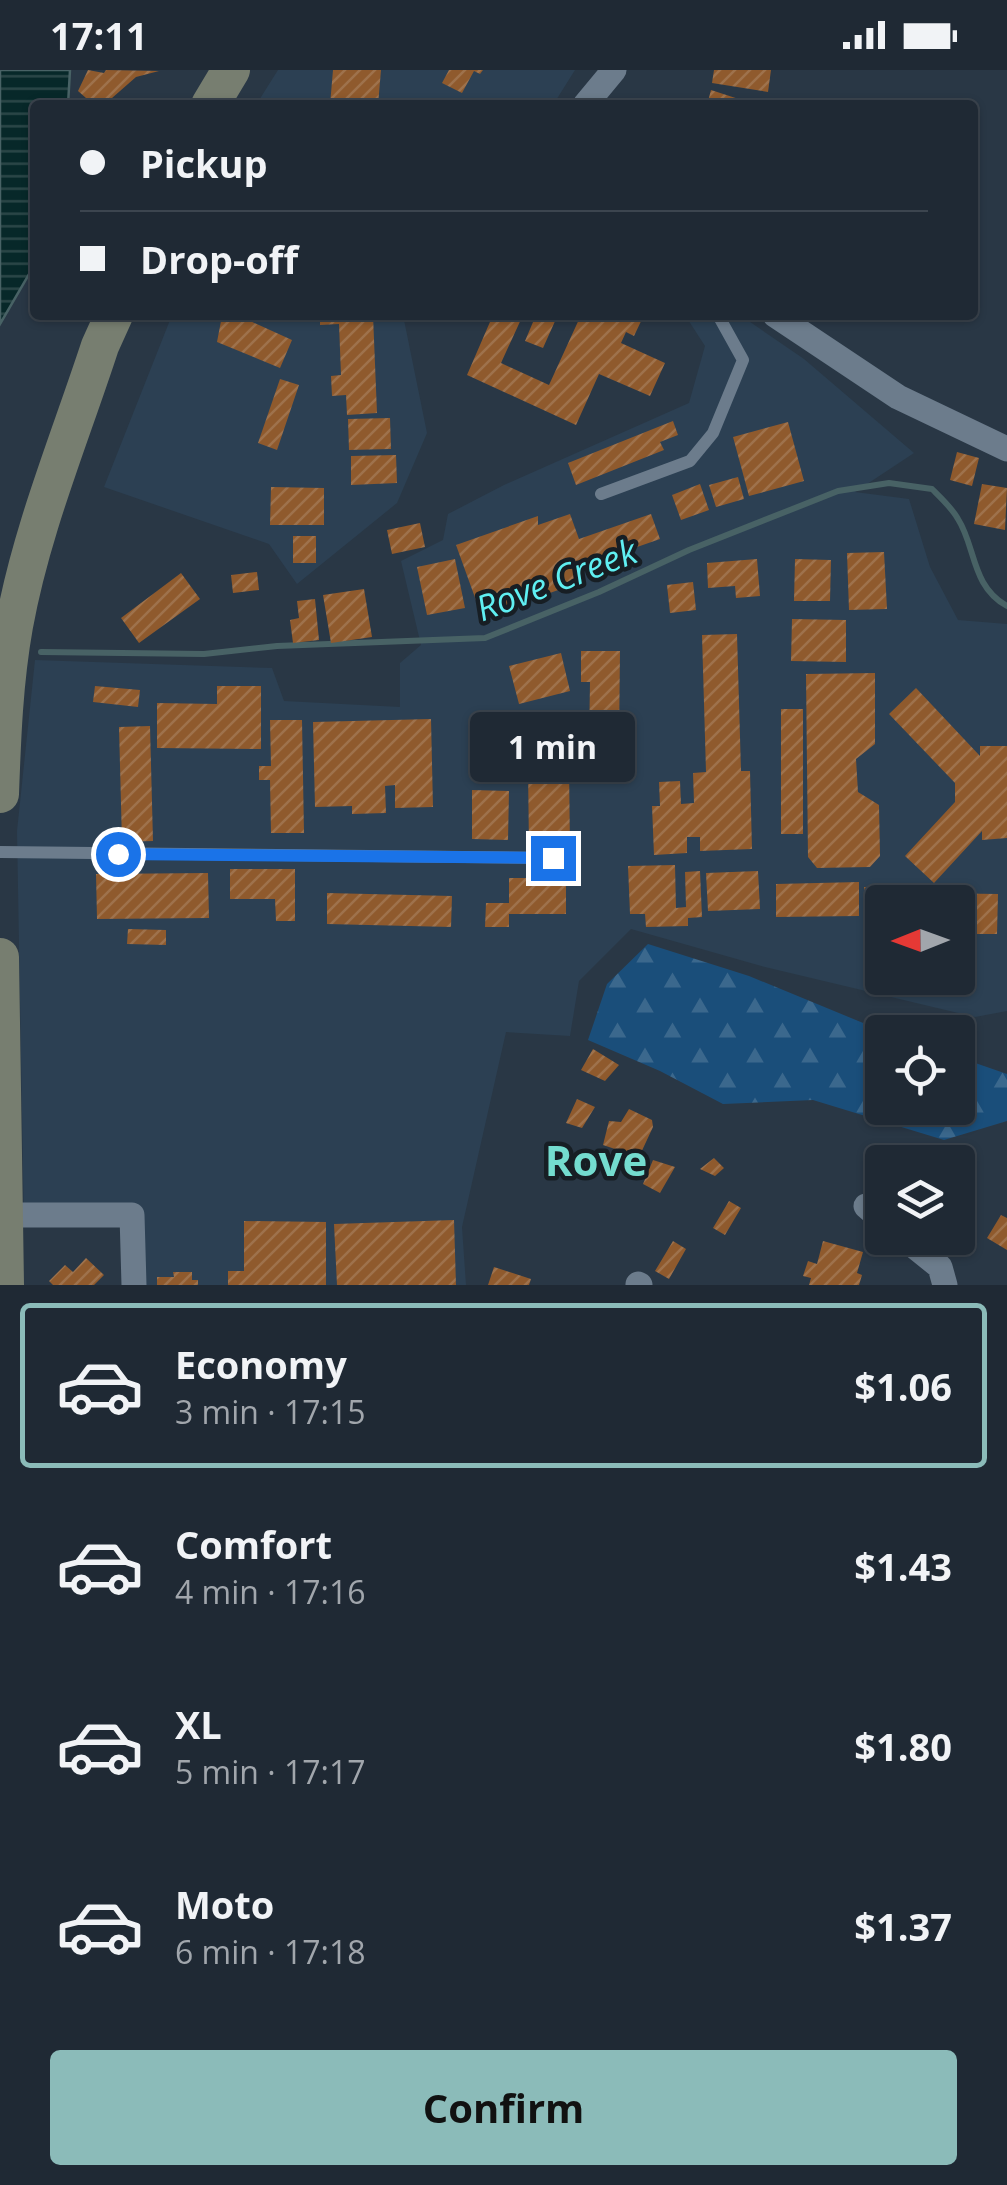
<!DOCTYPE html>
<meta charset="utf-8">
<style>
body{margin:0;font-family:"Open Sans",sans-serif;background:#27313c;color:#f1f3f6;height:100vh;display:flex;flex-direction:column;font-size:38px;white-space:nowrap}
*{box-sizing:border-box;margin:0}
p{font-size:32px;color:#a1a6ac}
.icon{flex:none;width:55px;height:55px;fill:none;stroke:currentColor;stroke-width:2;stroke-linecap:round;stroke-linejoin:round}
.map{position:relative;height:1215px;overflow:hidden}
.sheet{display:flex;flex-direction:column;background:#1f2934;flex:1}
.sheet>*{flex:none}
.banner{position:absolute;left:30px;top:30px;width:948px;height:220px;border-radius:10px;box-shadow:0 2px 8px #0004,0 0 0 2px #3c454f;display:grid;align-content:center;height:220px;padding:0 50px;background:#1f2934}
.needle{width:65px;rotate:269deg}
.tools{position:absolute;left:865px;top:815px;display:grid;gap:20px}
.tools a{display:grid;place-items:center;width:110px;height:110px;border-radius:10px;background:#1f2934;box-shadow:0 2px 8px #0004,0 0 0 2px #3c454f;font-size:50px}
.end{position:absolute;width:45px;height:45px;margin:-22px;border:12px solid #1a73e8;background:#fff;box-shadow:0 0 0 5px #fff}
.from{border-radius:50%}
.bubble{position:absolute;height:70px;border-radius:10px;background:#1f2934;box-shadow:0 2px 8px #0004,0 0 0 2px #3c454f;font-size:32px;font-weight:700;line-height:70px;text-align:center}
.banner b{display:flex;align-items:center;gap:35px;height:95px;font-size:38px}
.banner b+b{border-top:2px solid #3c454f}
.banner i{width:25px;height:25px;background:#f1f3f6}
ul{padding:18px 0 0;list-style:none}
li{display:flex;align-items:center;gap:30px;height:165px;margin:0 20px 15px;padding:0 30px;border:5px solid transparent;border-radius:10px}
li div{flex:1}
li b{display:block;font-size:38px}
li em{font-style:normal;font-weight:700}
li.current{border-color:#8bbbb9}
li>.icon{width:90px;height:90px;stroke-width:1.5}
.cta{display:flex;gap:20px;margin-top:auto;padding:20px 50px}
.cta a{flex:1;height:115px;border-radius:10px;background:#8bbbb9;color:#111;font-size:40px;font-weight:700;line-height:115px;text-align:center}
.status{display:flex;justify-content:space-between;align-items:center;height:70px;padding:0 50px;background:#1f2934;direction:ltr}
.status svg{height:28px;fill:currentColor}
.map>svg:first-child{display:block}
.built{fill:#2c4053;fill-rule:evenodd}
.forest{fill:url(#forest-firs)}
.water{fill:url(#water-rules);stroke:#486265;stroke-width:2.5}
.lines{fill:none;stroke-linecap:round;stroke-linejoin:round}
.stream{stroke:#486265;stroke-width:6}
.building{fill:url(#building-hatch)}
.lane{stroke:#6c7c8c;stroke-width:12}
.street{stroke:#6c7c8c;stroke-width:25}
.secondary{stroke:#777e70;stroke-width:38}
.route{stroke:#1a73e8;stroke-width:12}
.labels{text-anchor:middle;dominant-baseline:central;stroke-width:9;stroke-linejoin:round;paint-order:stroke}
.water-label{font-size:35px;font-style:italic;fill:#5feff2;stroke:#171e24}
.district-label{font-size:42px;font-weight:bold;fill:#74dccf;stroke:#171e24}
</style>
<div class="status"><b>17:11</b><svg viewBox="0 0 49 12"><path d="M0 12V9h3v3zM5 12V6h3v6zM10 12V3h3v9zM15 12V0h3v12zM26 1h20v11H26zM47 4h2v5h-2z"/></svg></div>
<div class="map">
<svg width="1007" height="1215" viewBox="0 0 1007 1215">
<defs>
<pattern id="forest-firs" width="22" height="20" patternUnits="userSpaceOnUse" patternTransform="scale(2.5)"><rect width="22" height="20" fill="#1a4e7a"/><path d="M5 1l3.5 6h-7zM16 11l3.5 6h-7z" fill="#3b688d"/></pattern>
<pattern id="water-rules" width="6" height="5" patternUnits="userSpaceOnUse" patternTransform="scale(2.5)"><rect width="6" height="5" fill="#072829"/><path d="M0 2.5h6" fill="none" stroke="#2b4748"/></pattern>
<pattern id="building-hatch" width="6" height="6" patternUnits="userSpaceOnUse" patternTransform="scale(2.5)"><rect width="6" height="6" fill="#8f5a2d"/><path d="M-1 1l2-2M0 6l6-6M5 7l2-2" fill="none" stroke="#9e724c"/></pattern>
</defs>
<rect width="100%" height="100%" fill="#293745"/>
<path class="built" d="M278 0H575L553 35H256Z
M172 245H403L427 363 397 433 297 514 269 474 104 417Z
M685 245H740L804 289 914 383 855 422 909 429 930 497 958 550 1007 554V941L975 947 765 897 631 859 579 911 570 966 506 962 462 1157 466 1215H127L126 1151 24 1155 17 761 35 590 272 598 284 631 400 637V593L421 575 401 491 443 470 448 444 504 415 689 333 705 276ZM882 832H958V908H882Z"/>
<path class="forest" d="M648 874 749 906 885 962H882V1038H958V987L1007 1004V1051L944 1070 813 1030 723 1034 660 1001 588 970 607 914Z"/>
<path class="water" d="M0 0H70L68 35H35V194L0 254Z"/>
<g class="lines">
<path class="stream" d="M41 582 204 584 277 576 485 568 599 522 689 480 838 421 889 413 932 419C941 428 952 438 958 449 976 477 971 516 1007 536"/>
</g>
<path class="building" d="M88 0 104 3 106 0 159 1 136 7 104 35H94L78 21Z
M333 0H381L378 35H330Z
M449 0H483L480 4 474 1 462 23 442 13Z
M714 0H771L768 22 712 13Z
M711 20 754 34 753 35H707Z
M211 245H249L248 250 292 270 280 298 217 272 221 251Z
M320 245H373L377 343 347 345 346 325 332 326 331 306 341 305 339 254 320 255Z
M493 245H523L501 293 549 315 581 245H644L634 266 626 262 621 273 665 293 650 326 599 304 576 355 467 305Z
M536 245 556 249 543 278 525 271Z
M280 309 299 315 277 380 258 373Z
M390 348 391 379 349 380 348 349Z
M673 351 678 365 660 372 664 380 576 415 568 393Z
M788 352 804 411 749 426 733 367Z
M957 382 979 388 972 416 950 410Z
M396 385 397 413 351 415V386Z
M738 407 744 429 716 437 709 415Z
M700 414 709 440 681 450 672 425Z
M982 414 1007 418 1005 460 974 454Z
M271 417 324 418V455H270Z
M570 444 579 469 651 444 660 469 577 498 581 512 482 547 456 475 538 446V455Z
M420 453 425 477 392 484 387 460Z
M293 466H316V493H293Z
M884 482 887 539 849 540 847 483Z
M455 489 465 538 427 545 417 497Z
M757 489 760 526 736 528 735 516 708 518 707 493Z
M795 489 831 490 830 531H794Z
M257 502 259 520 233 523 231 505Z
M181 503 200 529 139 573 121 548Z
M693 512 696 540 670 543 667 515Z
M364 519 372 567 331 573 323 525Z
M315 529 319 570 293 573 290 550 299 548 297 531Z
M792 549 846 550V592L791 591Z
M737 564 741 701H750L752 779 700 781V767H687V783L654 785 652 736H660L659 712 680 711 681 734 694 733 693 703 706 702 702 565Z
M581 581H620L619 672 589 671 590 612H581Z
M561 583 570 621 519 634 509 596Z
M875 603V674L856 689 858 722 879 735 880 786 870 797 817 798 808 787 806 604Z
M95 616 140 620 138 637 93 632Z
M217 616H261V679L157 678V633L217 634Z
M916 618 980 686V676H1007V768L982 770V761L934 813 905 786 955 732V713L889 644Z
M781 639H803V764H781Z
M540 641 565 642V676L539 675Z
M431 649 433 737 395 738V715L385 716 386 743 352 744V736L315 737 313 652Z
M270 650H302L304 763H271L270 710H259V696H271Z
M150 656 153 771 122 772 119 657Z
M569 696 570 779 529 780 528 697Z
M472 720 509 721 508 770 472 769Z
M675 795 676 838 686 837 685 802 700 801 702 847 688 848V856L646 857 645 844H630L628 796Z
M230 799H295V851H276L275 829H230Z
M758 801 760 839 708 841 706 803Z
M208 803 209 848 97 849 96 804Z
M509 808H566V844H509V857H485L486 833H509Z
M859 812V846L776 847V814Z
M905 816V832H882V841H865L864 817Z
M327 823 452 826 451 857 327 854Z
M927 823 998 824 997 864H958V832H927Z
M128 859 166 860V875L127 874Z
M593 979 619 995 605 1011 581 1000Z
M577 1029 595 1037 582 1058 566 1053Z
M629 1039 652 1050 653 1057 639 1087 603 1075 609 1051 621 1052Z
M714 1088 724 1098 715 1106 700 1099Z
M653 1090 675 1097 660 1123 643 1114Z
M729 1131 741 1138 725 1165 713 1158Z
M1001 1145 1007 1148V1180L987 1168Z
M454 1150 456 1215H337L334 1154Z
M244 1151 326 1152V1215H228V1201H244Z
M673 1171 686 1179 669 1209 655 1201Z
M823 1171 863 1182 857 1203 862 1205 859 1215H809L811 1208 803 1206 808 1191 817 1194Z
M86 1188 104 1205 94 1215H53L49 1211 65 1195 73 1202Z
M494 1197 531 1209 529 1215H488Z
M173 1202H192V1210H198V1215H157V1207H174Z"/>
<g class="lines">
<path class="lane" d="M601 424 690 391 713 363 743 290 718 245
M0 782 553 788"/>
<path class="street" d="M585 35 614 0
M775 245 898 327 1007 379
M866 1136 882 1150
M5 1145H132L134 1215
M904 1168 940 1197 945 1215
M638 1214 640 1215"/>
<path class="secondary" d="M210 35 231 0
M0 724C2 668 4 612 14 556 31 461 70 368 100 276L114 245
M0 887 5 1215"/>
</g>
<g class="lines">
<path class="route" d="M118 784 553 788"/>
</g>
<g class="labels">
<g class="water-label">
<text transform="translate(556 509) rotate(-21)">Rove Creek</text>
</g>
<g class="district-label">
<text x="596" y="1089">Rove</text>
</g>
</g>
</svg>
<div class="tools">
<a><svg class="needle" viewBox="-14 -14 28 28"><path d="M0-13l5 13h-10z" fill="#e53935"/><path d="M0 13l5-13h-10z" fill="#a1a6ac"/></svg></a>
<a><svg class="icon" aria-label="locate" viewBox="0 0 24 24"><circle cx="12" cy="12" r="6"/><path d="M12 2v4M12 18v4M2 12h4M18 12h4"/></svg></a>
<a><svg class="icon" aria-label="layers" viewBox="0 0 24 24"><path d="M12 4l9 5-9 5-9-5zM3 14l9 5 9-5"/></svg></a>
</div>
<i class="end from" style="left:118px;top:784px"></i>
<i class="end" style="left:553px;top:788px"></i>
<div class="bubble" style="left:470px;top:642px;width:165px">1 min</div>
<div class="banner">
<b><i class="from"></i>Pickup</b>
<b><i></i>Drop-off</b>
</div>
</div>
<section class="sheet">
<ul>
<li class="current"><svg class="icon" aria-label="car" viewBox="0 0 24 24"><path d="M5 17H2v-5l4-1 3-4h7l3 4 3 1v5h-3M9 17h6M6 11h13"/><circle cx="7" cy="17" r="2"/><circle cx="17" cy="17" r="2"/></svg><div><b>Economy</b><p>3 min · 17:15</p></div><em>$1.06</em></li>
<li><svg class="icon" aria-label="car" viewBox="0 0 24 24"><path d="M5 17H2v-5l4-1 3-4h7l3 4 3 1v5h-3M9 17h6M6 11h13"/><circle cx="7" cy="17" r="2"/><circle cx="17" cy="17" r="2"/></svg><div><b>Comfort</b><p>4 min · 17:16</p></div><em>$1.43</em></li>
<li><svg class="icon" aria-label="car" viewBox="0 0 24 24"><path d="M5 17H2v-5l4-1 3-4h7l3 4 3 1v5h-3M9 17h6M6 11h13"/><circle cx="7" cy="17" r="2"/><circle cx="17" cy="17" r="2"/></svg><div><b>XL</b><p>5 min · 17:17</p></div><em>$1.80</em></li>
<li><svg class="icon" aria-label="car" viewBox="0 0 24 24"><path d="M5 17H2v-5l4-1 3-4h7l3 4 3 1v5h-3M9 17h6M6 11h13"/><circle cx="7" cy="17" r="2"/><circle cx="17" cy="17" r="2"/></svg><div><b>Moto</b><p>6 min · 17:18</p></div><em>$1.37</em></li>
</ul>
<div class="cta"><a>Confirm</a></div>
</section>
